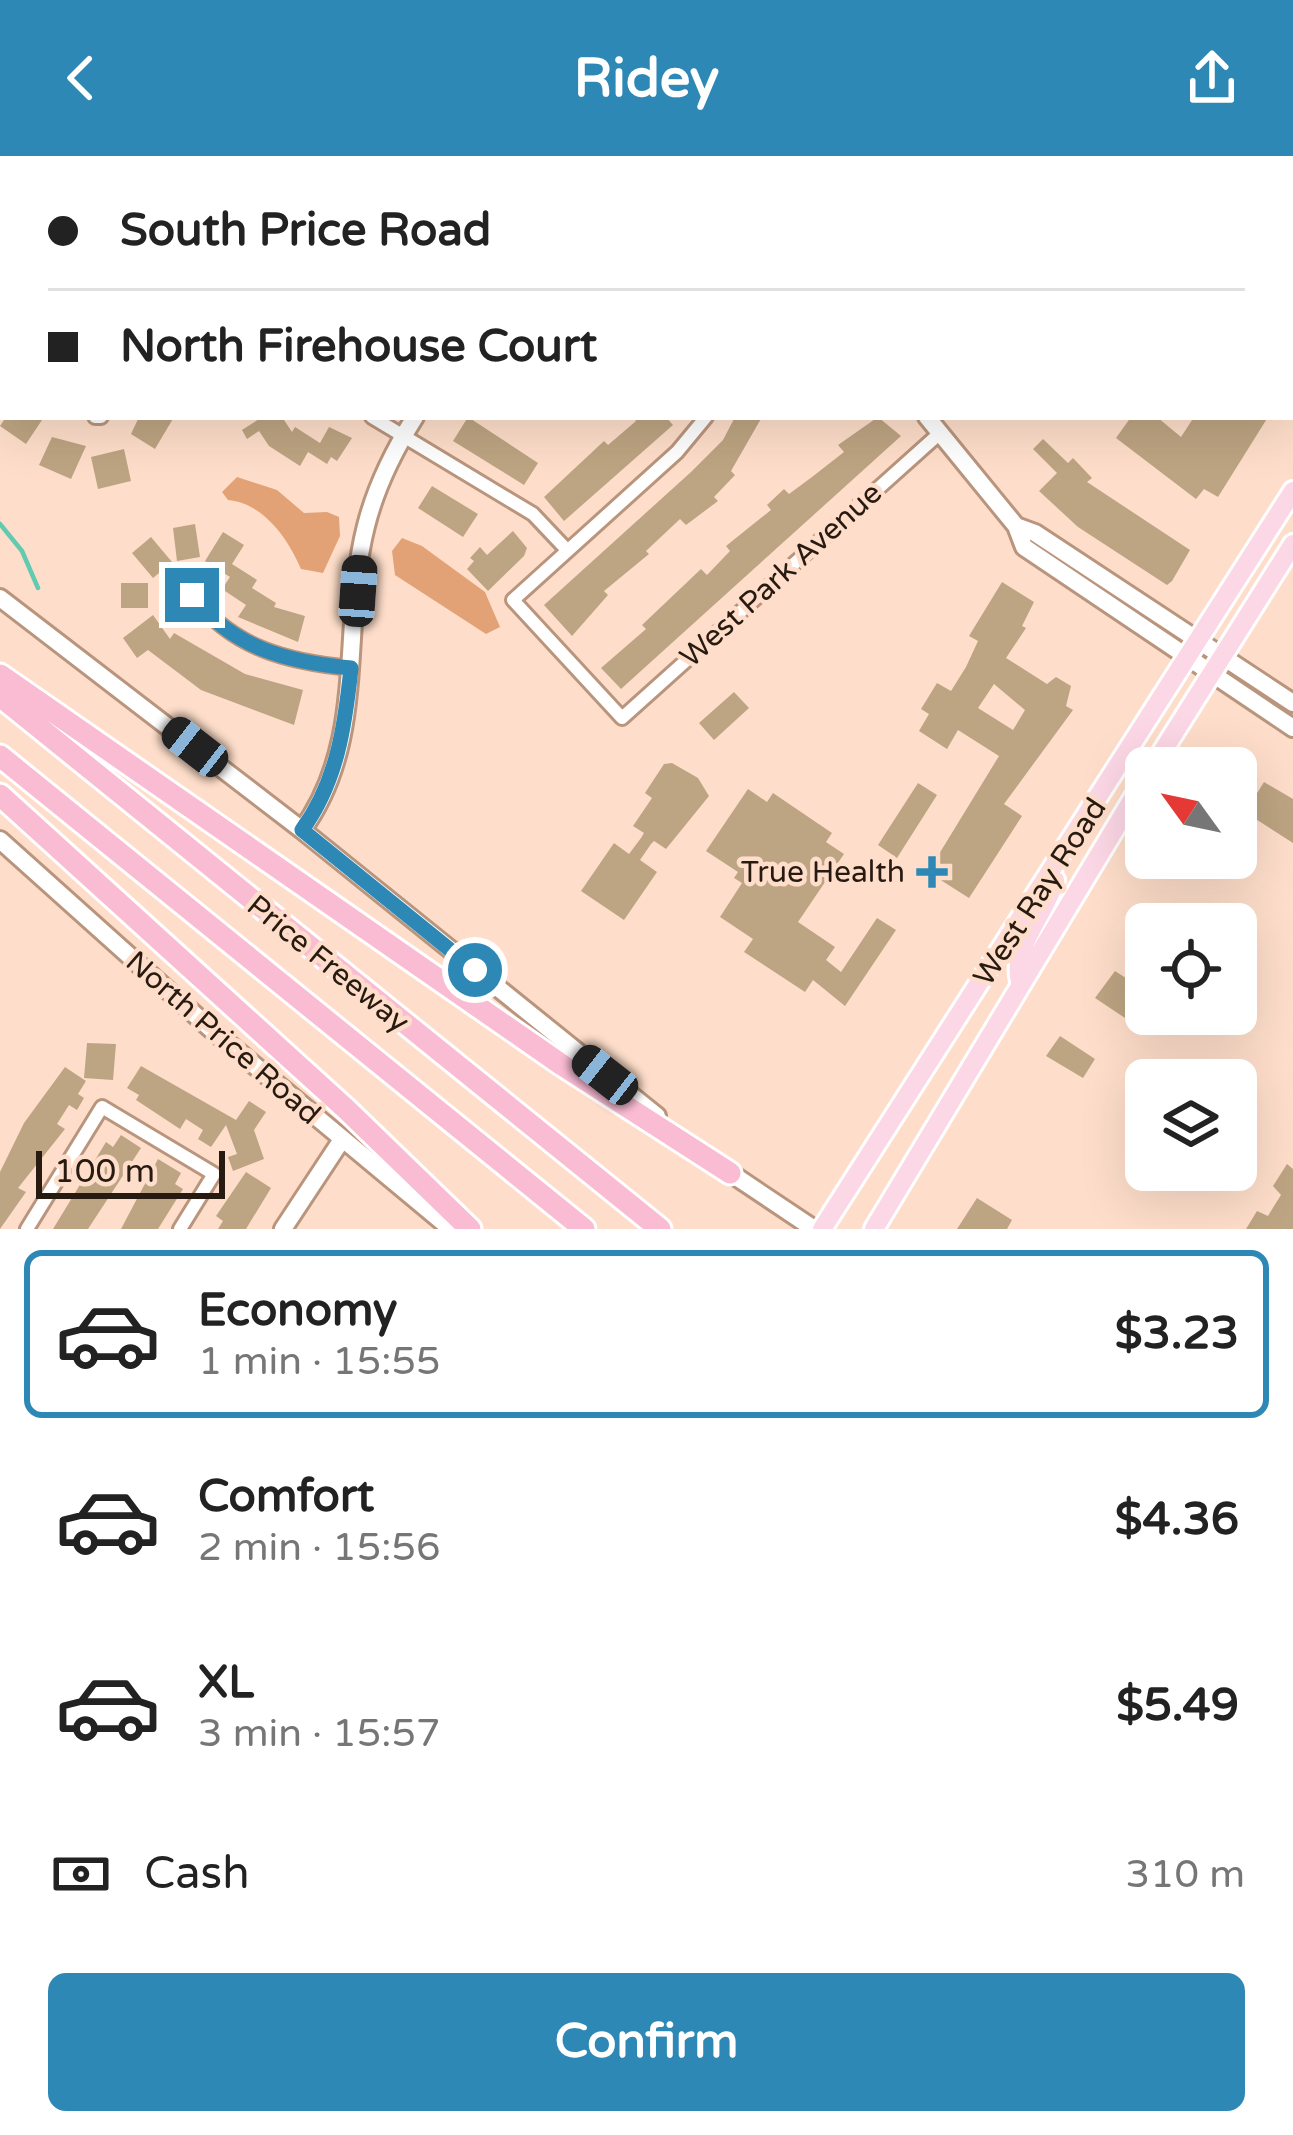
<!DOCTYPE html>
<meta charset="utf-8">
<style>
body{margin:0;font-family:"Varela Round",sans-serif;background:#f2f2f2;color:#222;height:100vh;display:flex;flex-direction:column;font-size:45px;white-space:nowrap}
*{box-sizing:border-box;margin:0}
p{font-size:39px;color:#767676}
.icon{flex:none;width:66px;height:66px;fill:none;stroke:currentColor;stroke-width:2;stroke-linecap:round;stroke-linejoin:round}
.map{position:relative;height:1073px;overflow:hidden}
.panel{display:flex;flex-direction:column;background:#fff;flex:1}
.panel>*{flex:none}
.guide{position:absolute;left:0px;top:0px;width:1293px;height:264px;box-shadow:0 12px 48px #0002;display:grid;align-content:center;height:264px;padding:0 48px;background:#fff}
.needle{width:78px;rotate:303deg}
.controls{position:absolute;left:1125px;top:591px;display:grid;gap:24px}
.controls a{display:grid;place-items:center;width:132px;height:132px;border-radius:18px;background:#fff;box-shadow:0 12px 48px #0002;font-size:60px}
.scale{position:absolute;left:36px;bottom:30px;width:189px;box-sizing:border-box;padding-left:12px;border:6px solid #271a10;border-top:0;font-size:33px;line-height:42px;white-space:nowrap;color:#271a10;-webkit-text-stroke:9px #fedeca;paint-order:stroke}
.end{position:absolute;width:54px;height:54px;margin:-27px;border:15px solid #2d88b5;background:#fff;box-shadow:0 0 0 6px #fff}
.from{border-radius:50%}
.car{position:absolute;width:36px;height:72px;margin:-36px -18px;border-radius:15px;box-shadow:0 0 9px 3px #0007;background:linear-gradient(#222 24%,#8ab4d8 0 40%,#222 0 76%,#8ab4d8 0 86%,#222 0)}
.guide b{display:flex;align-items:center;gap:42px;height:114px;font-size:45px}
.guide b+b{border-top:3px solid #e0e0e0}
.guide i{width:30px;height:30px;background:#222}
ul{padding:21px 0 0;list-style:none}
li{display:flex;align-items:center;gap:36px;height:168px;margin:0 24px 18px;padding:0 24px;border:6px solid transparent;border-radius:18px}
li div{flex:1}
li b{display:block;font-size:45px}
li em{font-style:normal;font-weight:700}
li.active{border-color:#2d88b5}
li>.icon{width:108px;height:108px;stroke-width:1.5}
.pay{display:flex;align-items:center;gap:30px;height:132px;padding:0 48px;font-size:45px}
.pay p{margin-inline-start:auto}
.primary-button{display:flex;gap:24px;margin-top:auto;padding:24px 48px}
.primary-button a{flex:1;height:138px;border-radius:18px;background:#2d88b5;color:#fff;font-size:48px;font-weight:700;line-height:138px;text-align:center}
header{display:flex;justify-content:space-between;align-items:center;height:156px;padding:0 48px;background:#2d88b5;color:#fff;font-size:54px;font-weight:700}
.map>svg:first-child{display:block}
.green{fill:#e3a276}
.lines{fill:none;stroke-linecap:round;stroke-linejoin:round}
.stream{stroke:#61cbb0;stroke-width:4.5}
.building{fill:#bda482;fill-rule:evenodd}
.street-casing{stroke:#ba957d;stroke-width:18}
.secondary-casing{stroke:#ba957d;stroke-width:22}
.primary-casing{stroke:#fff;stroke-width:24}
.highway-casing{stroke:#fff;stroke-width:27}
.street{stroke:#fff;stroke-width:12}
.secondary{stroke:#fff;stroke-width:16}
.primary{stroke:#fcd7e5;stroke-width:18}
.highway{stroke:#fabcd3;stroke-width:21}
.route{stroke:#2d88b5;stroke-width:15}
.poi-dot{fill:#2d88b5;stroke:#fedeca;stroke-width:4.5}
.labels{text-anchor:middle;dominant-baseline:central;stroke-width:9;stroke-linejoin:round;paint-order:stroke}
.street-label{font-size:30px;fill:#271a10;stroke:#fedeca}
.poi-label{font-size:30px;fill:#271a10;stroke:#fedeca;text-anchor:end}
</style>
<header><svg class="icon" aria-label="back" viewBox="0 0 24 24"><path d="M15 5l-7 7 7 7"/></svg>Ridey<svg class="icon" aria-label="share" viewBox="0 0 24 24"><path d="M12 15V3M7 8l5-5 5 5M5 13v7h14v-7"/></svg></header>
<div class="map">
<svg width="1293" height="1073" viewBox="0 0 1293 1073">
<rect width="100%" height="100%" fill="#fedeca"/>
<path class="green" d="M237 321 277 334 304 357 327 356 339 361 340 380 323 417 301 413C288 382 263 347 228 344L222 336Z
M402 382 422 390 485 436 500 471 486 478 395 419 392 395Z"/>
<g class="lines">
<path class="stream" d="M0 368 22 395 38 432"/>
</g>
<path class="building" d="M6 261H44L26 288 0 270Z
M139 261H174L155 293 131 278Z
M262 261H282L292 276 295 271 320 287 329 271 352 282 337 305 331 301 327 308 308 296 300 310 269 290 259 275 247 283 242 274Z
M468 261 538 307 524 329 453 285Z
M633 261H666L673 269 564 365 544 341 604 285 608 289 636 265Z
M735 261H762L731 315 735 319 714 341 718 345 686 369 680 363 646 395 649 398 604 435 608 439 572 480 544 449 691 316 723 284Z
M878 261 901 280 621 533 601 512 646 473 642 469 701 413 707 419 730 395 726 390 771 354 767 349 784 333 789 338 812 321 844 296 838 289Z
M1131 261H1157L1181 281 1194 261H1268L1218 341 1204 333 1196 343 1116 282Z
M52 281 86 290 71 323 39 309Z
M1043 283 1068 307 1073 302 1092 322 1087 326 1190 394 1172 425 1167 429 1078 371 1039 335 1057 317 1033 293Z
M124 293 131 325 98 333 91 301Z
M432 330 478 358 463 381 418 352Z
M195 368 200 401 177 405 173 372Z
M513 375 527 392 524 400 488 435 467 413 474 405 470 402 480 391 487 399Z
M223 376 244 389 232 408 257 424 252 432 276 447 274 451 305 460 298 486 238 461 246 449 222 433 230 421 205 405Z
M151 381 172 406 153 422 132 397Z
M1002 426 1034 446 1022 470 1026 472 1006 502 1047 528 1056 521 1071 530 1066 550 1073 554 1004 648 1022 660 969 742 928 716 999 600 958 574 947 593 919 575 929 558 921 553 937 527 951 535 966 511 978 485 969 480ZM994 528 1025 554 1013 574 978 552Z
M121 427H148V452H121Z
M153 459 170 483 174 477 245 518 303 534 294 569 201 534 148 494 137 502 123 482Z
M734 536 749 552 714 584 699 567Z
M672 607 698 622 709 640 666 693 654 685 651 688 640 704 657 716 624 764 581 735 614 687 629 698 641 682 644 677 633 670 652 642 645 637 664 608Z
M1264 626 1293 643V687L1248 658 1236 678V638L1254 642Z
M918 627 937 639 897 702 878 689Z
M748 633 767 646 773 637 832 677 826 686 844 698 798 766 835 791 826 804 841 816 877 762 896 774 845 850 813 824 805 836 744 796 753 783 720 761 742 727 734 722 738 716 706 695Z
M1115 815 1146 835V852L1134 868 1095 842Z
M1060 880 1095 903 1083 922 1046 900Z
M87 887 116 888 113 924 84 922Z
M141 910 236 964 249 945 266 956 254 974 264 1003 233 1015 228 1001 237 998 226 969 211 991 198 983 203 974 186 963 180 973 136 944 139 939 127 932Z
M65 911 86 925 78 938 84 942 77 954 69 949 57 968 65 973 18 1032 26 1036 0 1073V1016L24 967Z
M121 979 141 992 88 1073H53L106 986 113 991Z
M158 1003 181 1017 175 1028 183 1033 158 1073H121Z
M1287 1008 1293 1013V1073H1246L1257 1055 1268 1060 1274 1050 1281 1039 1273 1030Z
M246 1016 271 1032 246 1073H218L223 1065 216 1060Z
M977 1042 1012 1064 1007 1073H957Z"/>
<g class="lines">
<g class="street-casing">
<path id="street" d="M659 0 660 3
M86 3 87 0
M262 3 264 0
M441 3 443 0
M0 141 3 136
M0 201 3 203
M95 261H101
M372 261 533 358 567 394
M706 261 677 296 513 444 622 562 940 277
M192 439C232 492 287 506 351 512
M27 1073 102 951 214 1018 180 1073"/>
</g>
<g class="secondary-casing">
<path id="secondary" d="M754 0 755 3
M927 261 1016 370 1024 391 1293 572
M1016 370 1035 377 1293 547
M0 442 302 674 657 960
M302 674C368 584 340 471 366 370 376 330 393 296 415 261
M0 684 212 874 451 1073
M720 1010 814 1073
M283 1073 341 985"/>
</g>
<g class="primary-casing">
<path id="primary" d="M1152 612 1293 388
M1020 825C1011 791 1047 756 1055 724
M822 1073 1293 335
M874 1073 1146 621"/>
</g>
<g class="highway-casing">
<path id="highway" d="M0 519 562 909 730 1017
M0 540 660 1073
M0 600 584 1073
M0 639 346 953 470 1073"/>
</g>
<use href="#street" class="street"/>
<use href="#secondary" class="secondary"/>
<use href="#primary" class="primary"/>
<use href="#highway" class="highway"/>
</g>
<g class="lines">
<path class="route" d="M192 439C232 492 287 506 351 512 345 570 337 626 302 674L475 814"/>
</g>
<path class="poi-dot" d="M926 698h12v12h12v12h-12v12h-12v-12h-12v-12h12z"/>
<g class="labels">
<g class="street-label">
<text transform="translate(781 419) rotate(-42)">West Park Avenue</text>
<text transform="translate(1040 736) rotate(-57)">West Ray Road</text>
<text transform="translate(328 808) rotate(39)">Price Freeway</text>
<text transform="translate(223 882) rotate(41)">North Price Road</text>
</g>
<g class="poi-label">
<text x="905" y="716">True Health</text>
</g>
</g>
</svg>
<div class="controls">
<a><svg class="needle" viewBox="-14 -14 28 28"><path d="M0-13l5 13h-10z" fill="#e53935"/><path d="M0 13l5-13h-10z" fill="#767676"/></svg></a>
<a><svg class="icon" aria-label="locate" viewBox="0 0 24 24"><circle cx="12" cy="12" r="6"/><path d="M12 2v4M12 18v4M2 12h4M18 12h4"/></svg></a>
<a><svg class="icon" aria-label="layers" viewBox="0 0 24 24"><path d="M12 4l9 5-9 5-9-5zM3 14l9 5 9-5"/></svg></a>
</div>
<div class="scale">100 m</div>
<i class="end from" style="left:475px;top:814px"></i>
<i class="end" style="left:192px;top:439px"></i>
<i class="car" style="left:358px;top:435px;rotate:4deg"></i>
<i class="car" style="left:195px;top:591px;rotate:308deg"></i>
<i class="car" style="left:605px;top:919px;rotate:308deg"></i>
<div class="guide">
<b><i class="from"></i>South Price Road</b>
<b><i></i>North Firehouse Court</b>
</div>
</div>
<section class="panel">
<ul>
<li class="active"><svg class="icon" aria-label="car" viewBox="0 0 24 24"><path d="M5 17H2v-5l4-1 3-4h7l3 4 3 1v5h-3M9 17h6M6 11h13"/><circle cx="7" cy="17" r="2"/><circle cx="17" cy="17" r="2"/></svg><div><b>Economy</b><p>1 min · 15:55</p></div><em>$3.23</em></li>
<li><svg class="icon" aria-label="car" viewBox="0 0 24 24"><path d="M5 17H2v-5l4-1 3-4h7l3 4 3 1v5h-3M9 17h6M6 11h13"/><circle cx="7" cy="17" r="2"/><circle cx="17" cy="17" r="2"/></svg><div><b>Comfort</b><p>2 min · 15:56</p></div><em>$4.36</em></li>
<li><svg class="icon" aria-label="car" viewBox="0 0 24 24"><path d="M5 17H2v-5l4-1 3-4h7l3 4 3 1v5h-3M9 17h6M6 11h13"/><circle cx="7" cy="17" r="2"/><circle cx="17" cy="17" r="2"/></svg><div><b>XL</b><p>3 min · 15:57</p></div><em>$5.49</em></li>
</ul>
<div class="pay"><svg class="icon" aria-label="cash" viewBox="0 0 24 24"><path d="M3 7h18v10H3z"/><circle cx="12" cy="12" r="2"/></svg>Cash<p>310 m</p></div>
<div class="primary-button"><a>Confirm</a></div>
</section>
